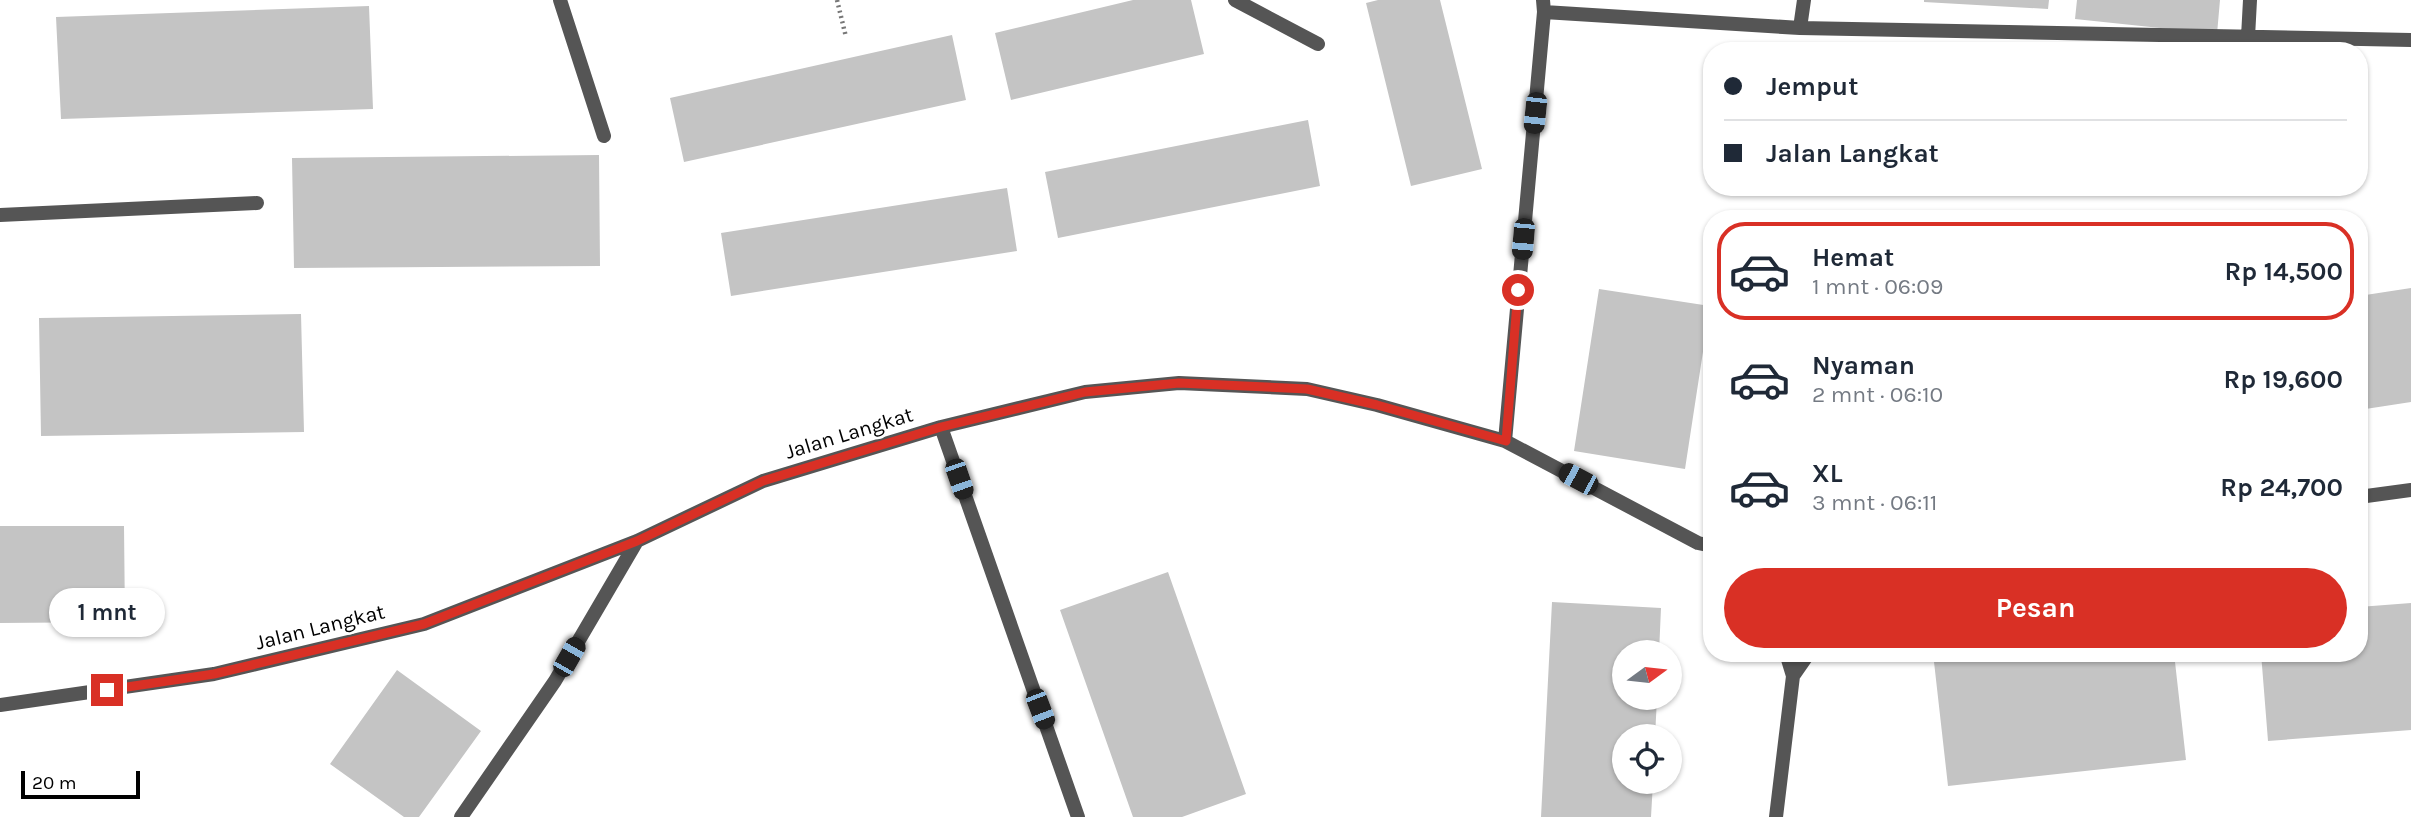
<!DOCTYPE html>
<html lang="id">
<meta charset="utf-8">
<style>
body{margin:0;font-family:Karla,sans-serif;background:#f2f2f3;color:#1f2937;height:100vh;display:flex;flex-direction:column;font-size:26px;white-space:nowrap}
*{box-sizing:border-box;margin:0}
p{font-size:23px;color:#747a83}
.icon{flex:none;width:38px;height:38px;fill:none;stroke:currentColor;stroke-width:2;stroke-linecap:round;stroke-linejoin:round}
.map{position:relative;flex:1;overflow:hidden}
.details{position:absolute;left:1703px;top:210px;width:665px;height:452px;display:flex;flex-direction:column;background:#fff;border-radius:28px;box-shadow:0 2px 5px #0004}
.details>*{flex:none}
.hud{position:absolute;left:1703px;top:42px;width:665px;height:154px;border-radius:28px;box-shadow:0 2px 5px #0004;display:grid;align-content:center;height:154px;padding:0 21px;background:#fff}
.needle{width:46px;rotate:75deg}
.buttons{position:absolute;left:1612px;top:640px;display:grid;gap:14px}
.buttons a{display:grid;place-items:center;width:70px;height:70px;border-radius:50%;background:#fff;box-shadow:0 2px 5px #0004;font-size:35px}
.scale{position:absolute;left:21px;bottom:18px;width:119px;box-sizing:border-box;padding-left:7px;border:4px solid #000;border-top:0;font-size:19px;line-height:24px;white-space:nowrap;color:#000;-webkit-text-stroke:5px #fff;paint-order:stroke}
.end{position:absolute;width:32px;height:32px;margin:-16px;border:9px solid #d93025;background:#fff;box-shadow:0 0 0 4px #fff}
.from{border-radius:50%}
.bubble{position:absolute;height:49px;border-radius:24px;background:#fff;box-shadow:0 2px 5px #0004;font-size:23px;font-weight:700;line-height:49px;text-align:center}
.car{position:absolute;width:21px;height:42px;margin:-21px -10px;border-radius:9px;box-shadow:0 0 5px 2px #0007;background:linear-gradient(#222 24%,#8ab4d8 0 40%,#222 0 76%,#8ab4d8 0 86%,#222 0)}
.hud b{display:flex;align-items:center;gap:24px;height:66px;font-size:26px}
.hud b+b{border-top:2px solid #e0e1e3}
.hud i{width:18px;height:18px;background:#1f2937}
ul{padding:12px 0 0;list-style:none}
li{display:flex;align-items:center;gap:21px;height:98px;margin:0 14px 10px;padding:0 7px;border:4px solid transparent;border-radius:28px}
li div{flex:1}
li b{display:block;font-size:26px}
li em{font-style:normal;font-weight:700}
li.current{border-color:#d93025}
li>.icon{width:63px;height:63px;stroke-width:1.5}
.primary-button{display:flex;gap:14px;margin-top:auto;padding:14px 21px}
.primary-button a{flex:1;height:80px;border-radius:42px;background:#d93025;color:#fff;font-size:28px;font-weight:700;line-height:80px;text-align:center}
.map>svg:first-child{display:block}
.building{fill:#c4c4c4}
.lines{fill:none;stroke-linecap:round;stroke-linejoin:round}
.path{stroke:#777;stroke-width:4.5;stroke-dasharray:2 3.5;stroke-linecap:butt}
.minor{stroke:#555;stroke-width:14}
.route{stroke:#d93025;stroke-width:9}
.labels{text-anchor:middle;dominant-baseline:central;stroke-width:5;stroke-linejoin:round;paint-order:stroke}
.street-label{font-size:21px;fill:#000;stroke:#fff}
</style>
<div class="map">
<svg width="2411" height="817" viewBox="0 0 2411 817">
<rect width="100%" height="100%" fill="#fff"/>
<path class="building" d="M1133 0H1191L1204 54 1011 100 995 33Z
M1378 0H1440L1482 169 1411 186 1366 3Z
M1924 0H2049L2048 9 1924 2Z
M2077 0H2220L2217 34 2075 19Z
M369 6 373 109 61 119 56 17Z
M952 35 966 100 684 162 670 98Z
M1308 120 1320 186 1058 238 1045 172Z
M599 155 600 266 294 268 292 158Z
M1007 188 1017 251 731 296 721 233Z
M2411 288V402L2359 410V296Z
M1599 289 1710 306 1685 469 1574 451Z
M301 314 304 432 41 436 39 318Z
M0 526H124L125 622 0 623Z
M1168 572 1246 794 1182 817H1133L1060 610Z
M1552 602 1661 608 1659 653H1624V698H1657L1655 737H1624V782H1653L1651 817H1541Z
M2411 603V730L2268 741 2261 653H2359V607Z
M1933 653H2174L2186 760 1948 786Z
M397 670 481 731 419 817H404L330 764Z"/>
<g class="lines">
<path class="path" d="M837 0 846 37"/>
<path class="minor" d="M560 0 604 136
M1235 0 1318 44
M1544 12 1800 28 2411 40
M1800 28 1804 0
M2248 37 2250 0
M0 215 257 203
M941 427 1078 817
M1505 441 1544 12 1543 0
M2359 497 2411 490
M1793 676 1809 653
M0 705 214 674 424 624 637 541 763 481 941 427 1085 392 1179 383 1307 389 1377 405 1505 441 1698 543 1712 546
M461 817 555 681 637 541
M1776 817 1793 676 1786 653"/>
</g>
<g class="lines">
<path class="route" d="M107 690 214 674 424 624 637 541 763 481 941 427 1085 392 1179 383 1307 389 1377 405 1506 441 1518 290"/>
</g>
<g class="labels">
<g class="street-label">
<text transform="translate(849 433) rotate(-17)">Jalan Langkat</text>
<text transform="translate(320 627) rotate(-14)">Jalan Langkat</text>
</g>
</g>
</svg>
<div class="buttons">
<a><svg class="needle" viewBox="-14 -14 28 28"><path d="M0-13l5 13h-10z" fill="#e53935"/><path d="M0 13l5-13h-10z" fill="#747a83"/></svg></a>
<a><svg class="icon" aria-label="locate" viewBox="0 0 24 24"><circle cx="12" cy="12" r="6"/><path d="M12 2v4M12 18v4M2 12h4M18 12h4"/></svg></a>
</div>
<div class="scale">20 m</div>
<i class="end from" style="left:1518px;top:290px"></i>
<i class="end" style="left:107px;top:690px"></i>
<div class="bubble" style="left:49px;top:588px;width:116px">1 mnt</div>
<i class="car" style="left:1535px;top:113px;rotate:186deg"></i>
<i class="car" style="left:1523px;top:239px;rotate:185deg"></i>
<i class="car" style="left:959px;top:479px;rotate:161deg"></i>
<i class="car" style="left:1578px;top:479px;rotate:298deg"></i>
<i class="car" style="left:569px;top:657px;rotate:30deg"></i>
<i class="car" style="left:1040px;top:709px;rotate:159deg"></i>
<div class="hud">
<b><i class="from"></i>Jemput</b>
<b><i></i>Jalan Langkat</b>
</div>
<section class="details">
<ul>
<li class="current"><svg class="icon" aria-label="car" viewBox="0 0 24 24"><path d="M5 17H2v-5l4-1 3-4h7l3 4 3 1v5h-3M9 17h6M6 11h13"/><circle cx="7" cy="17" r="2"/><circle cx="17" cy="17" r="2"/></svg><div><b>Hemat</b><p>1 mnt · 06:09</p></div><em>Rp 14,500</em></li>
<li><svg class="icon" aria-label="car" viewBox="0 0 24 24"><path d="M5 17H2v-5l4-1 3-4h7l3 4 3 1v5h-3M9 17h6M6 11h13"/><circle cx="7" cy="17" r="2"/><circle cx="17" cy="17" r="2"/></svg><div><b>Nyaman</b><p>2 mnt · 06:10</p></div><em>Rp 19,600</em></li>
<li><svg class="icon" aria-label="car" viewBox="0 0 24 24"><path d="M5 17H2v-5l4-1 3-4h7l3 4 3 1v5h-3M9 17h6M6 11h13"/><circle cx="7" cy="17" r="2"/><circle cx="17" cy="17" r="2"/></svg><div><b>XL</b><p>3 mnt · 06:11</p></div><em>Rp 24,700</em></li>
</ul>
<div class="primary-button"><a>Pesan</a></div>
</section>
</div>
